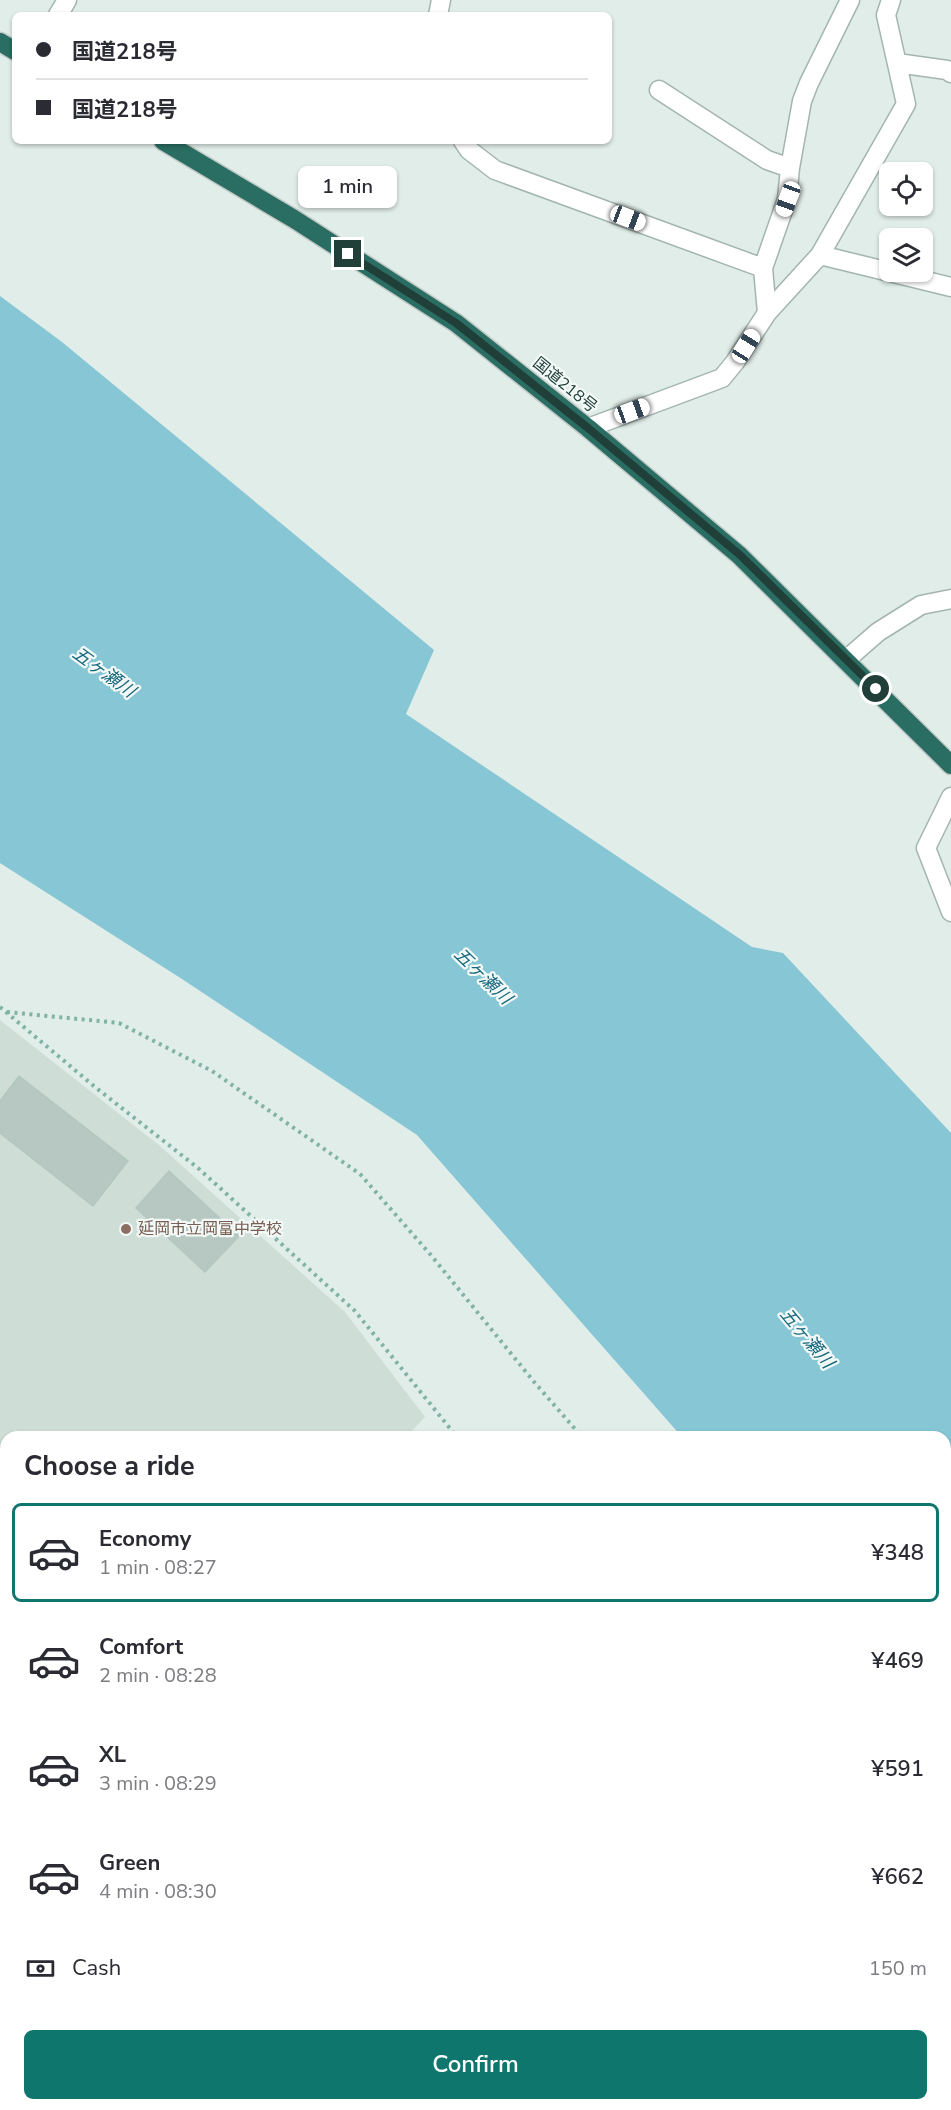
<!DOCTYPE html>
<meta charset="utf-8">
<style>
body{margin:0;font-family:"Nunito Sans","Noto Sans JP",sans-serif;background:#f7f7f7;color:#2b2b33;height:100vh;display:flex;flex-direction:column;font-size:22px;white-space:nowrap}
*{box-sizing:border-box;margin:0}
p{font-size:20px;color:#7c7c81}
.icon{flex:none;width:33px;height:33px;fill:none;stroke:currentColor;stroke-width:2;stroke-linecap:round;stroke-linejoin:round}
.map{position:relative;flex:1;overflow:hidden}
.side{position:absolute;left:0px;top:1431px;width:951px;height:680px;display:flex;flex-direction:column;background:#fff;border-radius:18px 18px 0 0;box-shadow:0 2px 4px #0004}
.side>*{flex:none}
.top-card{position:absolute;left:12px;top:12px;width:600px;height:132px;border-radius:9px;box-shadow:0 2px 4px #0004;display:grid;align-content:center;height:132px;padding:0 24px;background:#fff}
.tools{position:absolute;left:879px;top:162px;display:grid;gap:12px}
.tools a{display:grid;place-items:center;width:54px;height:54px;border-radius:9px;background:#fff;box-shadow:0 2px 4px #0004;font-size:30px}
.end{position:absolute;width:27px;height:27px;margin:-14px;border:8px solid #203f38;background:#fff;box-shadow:0 0 0 3px #fff}
.from{border-radius:50%}
.bubble{position:absolute;height:42px;border-radius:9px;background:#fff;box-shadow:0 2px 4px #0004;font-size:20px;font-weight:600;line-height:42px;text-align:center}
.car{position:absolute;width:18px;height:36px;margin:-18px -9px;border-radius:8px;box-shadow:0 0 4px 2px #0007;background:linear-gradient(#fff 24%,#345 0 40%,#fff 0 76%,#345 0 86%,#fff 0)}
.top-card b{display:flex;align-items:center;gap:21px;height:57px;font-size:22px}
.top-card b+b{border-top:2px solid #e1e1e2}
.top-card i{width:15px;height:15px;background:#2b2b33}
ul{padding:0;list-style:none}
li{display:flex;align-items:center;gap:18px;height:99px;margin:0 12px 9px;padding:0 12px;border:3px solid transparent;border-radius:9px}
li div{flex:1}
li b{display:block;font-size:22px}
li em{font-style:normal;font-weight:600}
li.on{border-color:#0f766e}
li>.icon{width:54px;height:54px;stroke-width:1.5}
h2{padding:0 24px;font-size:27px;line-height:72px}
.pay{display:flex;align-items:center;gap:15px;height:66px;padding:0 24px;font-size:22px}
.pay p{margin-inline-start:auto}
.primary-button{display:flex;gap:12px;margin-top:auto;padding:12px 24px}
.primary-button a{flex:1;height:69px;border-radius:9px;background:#0f766e;color:#fff;font-size:24px;font-weight:600;line-height:69px;text-align:center}
.map>svg:first-child{display:block}
.built{fill:#cfddd7}
.green{fill:#b9dfc5}
.water{fill:#86c6d5}
.building{fill:#b6c8c1;stroke:#b3c7c0;stroke-width:1.5}
.lines{fill:none;stroke-linecap:round;stroke-linejoin:round}
.minor-casing{stroke:#a3b5b0;stroke-width:21}
.highway-casing{stroke:#c1c9c7;stroke-width:21}
.path{stroke:#80b2a5;stroke-width:4;stroke-dasharray:3 4.5;stroke-linecap:butt}
.minor{stroke:#fff;stroke-width:18}
.highway{stroke:#2a6d62;stroke-width:18}
.route{stroke:#203f38;stroke-width:8}
.education-dot{fill:#8d6e63;stroke:#f2f9f6;stroke-width:2}
.labels{text-anchor:middle;dominant-baseline:central;stroke-width:4.5;stroke-linejoin:round;paint-order:stroke}
.street-label{font-size:16px;fill:#203f38;stroke:#f2f9f6}
.education-label{font-size:16px;fill:#785e54;stroke:#f2f9f6;text-anchor:start}
.water-label{font-size:18px;font-style:italic;fill:#17697e;stroke:#f2f9f6}
</style>
<div class="map">
<svg width="951" height="2110" viewBox="0 0 951 2110">
<rect width="100%" height="100%" fill="#e1ede8"/>
<path class="built" d="M0 1020 160 1146 345 1312 425 1417 406 1437H6V1568L0 1562Z"/>
<path class="green" d="M348 2105V2110H184L179 2105Z"/>
<path class="water" d="M0 296 62 342 434 650 406 714 752 947 783 953 951 1133V1721L945 1715V1437H682L417 1135 182 979 0 863Z"/>
<path class="building" d="M19 1076 128 1161 93 1206 0 1133V1101Z
M169 1171 239 1236 205 1272 136 1208Z
M6 1735V1780L0 1774V1741Z
M6 1819V1898L0 1904V1826Z"/>
<g class="lines">
<g class="minor-casing">
<path id="minor" d="M58 15 67 0
M438 15 441 0
M897 63 947 70 951 73
M659 90 767 160 790 168
M463 141 469 150 495 170 763 268 767 313 735 362 722 378 588 428
M820 255 951 287
M763 268 787 199 790 168 802 101 809 83 850 0
M767 313 820 255 906 104 886 15 891 0
M847 659 878 632 921 605 951 599
M951 797 926 848 951 912
M0 1634 6 1640
M0 1950 6 1944
M459 2104 465 2110"/>
</g>
<g class="highway-casing">
<path id="highway" d="M0 42 15 51
M163 141 294 219 456 323 588 428 739 555 951 765"/>
</g>
<path class="path" d="M0 1007 95 1087 198 1168 355 1311 457 1437
M7 1012 119 1023 212 1071 360 1174 430 1254 535 1383 582 1437
M945 1842 951 1848
M945 1939 951 1934
M945 2001 951 2007"/>
<use href="#minor" class="minor"/>
<use href="#highway" class="highway"/>
</g>
<g class="lines">
<path class="route" d="M348 254 456 323 588 428 740 555 876 689"/>
</g>
<circle class="education-dot" cx="126" cy="1229" r="6"/>
<g class="labels">
<g class="street-label">
<text transform="translate(565 385) rotate(39)">国道218号</text>
</g>
<g class="education-label">
<text x="138" y="1229">延岡市立岡富中学校</text>
</g>
<g class="water-label">
<text transform="translate(104 672) rotate(36)">五ヶ瀬川</text>
<text transform="translate(483 976) rotate(44)">五ヶ瀬川</text>
<text transform="translate(807 1338) rotate(50)">五ヶ瀬川</text>
</g>
</g>
</svg>
<div class="tools">
<a><svg class="icon" aria-label="locate" viewBox="0 0 24 24"><circle cx="12" cy="12" r="6"/><path d="M12 2v4M12 18v4M2 12h4M18 12h4"/></svg></a>
<a><svg class="icon" aria-label="layers" viewBox="0 0 24 24"><path d="M12 4l9 5-9 5-9-5zM3 14l9 5 9-5"/></svg></a>
</div>
<i class="end from" style="left:876px;top:689px"></i>
<i class="end" style="left:348px;top:254px"></i>
<div class="bubble" style="left:298px;top:166px;width:99px">1 min</div>
<i class="car" style="left:788px;top:199px;rotate:200deg"></i>
<i class="car" style="left:628px;top:218px;rotate:111deg"></i>
<i class="car" style="left:746px;top:346px;rotate:32deg"></i>
<i class="car" style="left:632px;top:411px;rotate:70deg"></i>
<div class="top-card">
<b><i class="from"></i>国道218号</b>
<b><i></i>国道218号</b>
</div>
<section class="side">
<h2>Choose a ride</h2>
<ul>
<li class="on"><svg class="icon" aria-label="car" viewBox="0 0 24 24"><path d="M5 17H2v-5l4-1 3-4h7l3 4 3 1v5h-3M9 17h6M6 11h13"/><circle cx="7" cy="17" r="2"/><circle cx="17" cy="17" r="2"/></svg><div><b>Economy</b><p>1 min · 08:27</p></div><em>¥348</em></li>
<li><svg class="icon" aria-label="car" viewBox="0 0 24 24"><path d="M5 17H2v-5l4-1 3-4h7l3 4 3 1v5h-3M9 17h6M6 11h13"/><circle cx="7" cy="17" r="2"/><circle cx="17" cy="17" r="2"/></svg><div><b>Comfort</b><p>2 min · 08:28</p></div><em>¥469</em></li>
<li><svg class="icon" aria-label="car" viewBox="0 0 24 24"><path d="M5 17H2v-5l4-1 3-4h7l3 4 3 1v5h-3M9 17h6M6 11h13"/><circle cx="7" cy="17" r="2"/><circle cx="17" cy="17" r="2"/></svg><div><b>XL</b><p>3 min · 08:29</p></div><em>¥591</em></li>
<li><svg class="icon" aria-label="car" viewBox="0 0 24 24"><path d="M5 17H2v-5l4-1 3-4h7l3 4 3 1v5h-3M9 17h6M6 11h13"/><circle cx="7" cy="17" r="2"/><circle cx="17" cy="17" r="2"/></svg><div><b>Green</b><p>4 min · 08:30</p></div><em>¥662</em></li>
</ul>
<div class="pay"><svg class="icon" aria-label="cash" viewBox="0 0 24 24"><path d="M3 7h18v10H3z"/><circle cx="12" cy="12" r="2"/></svg>Cash<p>150 m</p></div>
<div class="primary-button"><a>Confirm</a></div>
</section>
</div>
